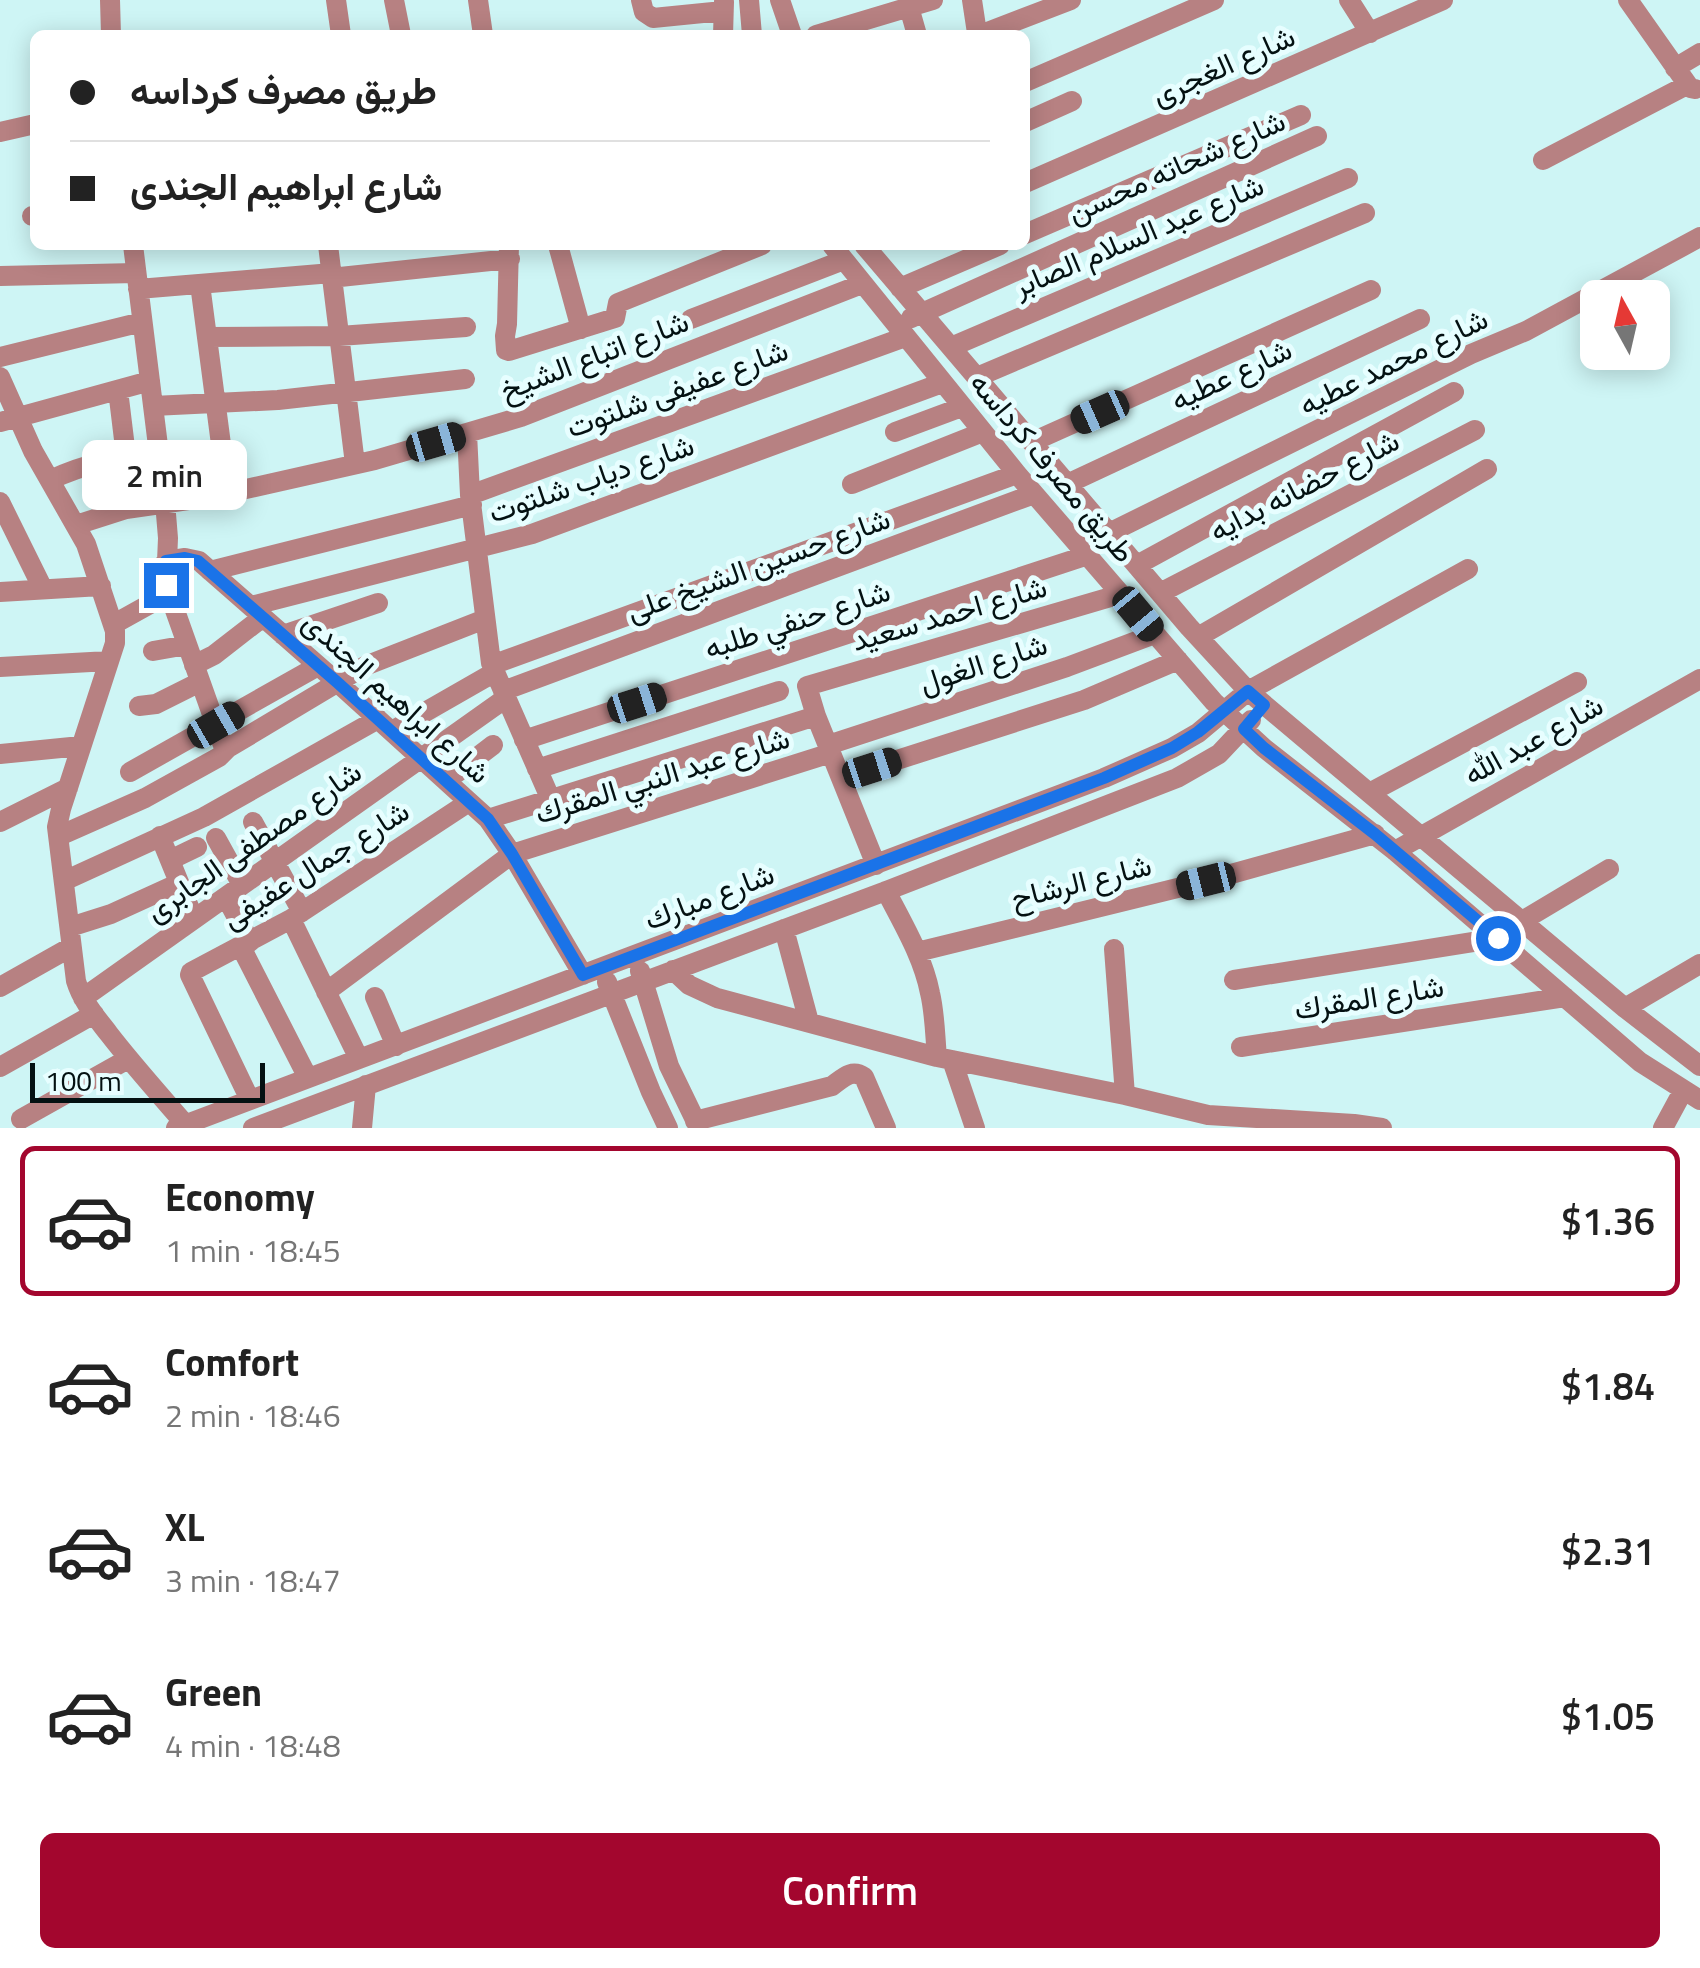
<!DOCTYPE html>
<meta charset="utf-8">
<style>
body{margin:0;font-family:"Titillium Web",Vazirmatn,sans-serif;background:#f2f2f2;color:#222;height:100vh;display:flex;flex-direction:column;font-size:38px;white-space:nowrap}
*{box-sizing:border-box;margin:0}
p{font-size:32px;color:#767676}
.icon{flex:none;width:55px;height:55px;fill:none;stroke:currentColor;stroke-width:2;stroke-linecap:round;stroke-linejoin:round}
.map{position:relative;height:1128px;overflow:hidden}
.details{display:flex;flex-direction:column;background:#fff;flex:1}
.details>*{flex:none}
.top-card{position:absolute;left:30px;top:30px;width:1000px;height:220px;border-radius:15px;box-shadow:0 5px 25px #0003;display:grid;align-content:center;height:220px;padding:0 40px;background:#fff}
.needle{width:65px;rotate:352deg}
.buttons{position:absolute;left:1580px;top:280px;display:grid;gap:20px}
.buttons a{display:grid;place-items:center;width:90px;height:90px;border-radius:15px;background:#fff;box-shadow:0 5px 25px #0003;font-size:50px}
.scale{position:absolute;left:30px;bottom:25px;width:235px;box-sizing:border-box;padding-left:10px;border:5px solid #041112;border-top:0;font-size:28px;line-height:35px;white-space:nowrap;color:#041112;-webkit-text-stroke:8px #e7feff;paint-order:stroke}
.end{position:absolute;width:45px;height:45px;margin:-22px;border:12px solid #1a73e8;background:#fff;box-shadow:0 0 0 5px #fff}
.from{border-radius:50%}
.bubble{position:absolute;height:70px;border-radius:15px;background:#fff;box-shadow:0 5px 25px #0003;font-size:32px;font-weight:600;line-height:70px;text-align:center}
.car{position:absolute;width:30px;height:60px;margin:-30px -15px;border-radius:12px;box-shadow:0 0 8px 2px #0007;background:linear-gradient(#222 24%,#8ab4d8 0 40%,#222 0 76%,#8ab4d8 0 86%,#222 0)}
.top-card b{display:flex;align-items:center;gap:35px;height:95px;font-size:38px}
.top-card b+b{border-top:2px solid #e0e0e0}
.top-card i{width:25px;height:25px;background:#222}
ul{padding:18px 0 0;list-style:none}
li{display:flex;align-items:center;gap:30px;height:150px;margin:0 20px 15px;padding:0 20px;border:5px solid transparent;border-radius:15px}
li div{flex:1}
li b{display:block;font-size:38px}
li em{font-style:normal;font-weight:600}
li.current{border-color:#a3062e}
li>.icon{width:90px;height:90px;stroke-width:1.5}
.primary-button{display:flex;gap:20px;margin-top:auto;padding:20px 40px}
.primary-button a{flex:1;height:115px;border-radius:15px;background:#a3062e;color:#fff;font-size:40px;font-weight:600;line-height:115px;text-align:center}
.map>svg:first-child{display:block}
.lines{fill:none;stroke-linecap:round;stroke-linejoin:round}
.minor{stroke:#b78182;stroke-width:20}
.route{stroke:#1a73e8;stroke-width:12}
.labels{text-anchor:middle;dominant-baseline:central;stroke-width:10;stroke-linejoin:round;paint-order:stroke}
.street-label{font-size:30px;fill:#041112;stroke:#e7feff}
</style>
<div class="map">
<svg width="1700" height="1128" viewBox="0 0 1700 1128">
<rect width="100%" height="100%" fill="#cef5f5"/>
<g class="lines">
<path class="minor" d="M110 0 111 35
M336 0 341 35
M394 0 401 35
M478 0 483 35
M641 0 644 12 653 18 723 11
M749 0 752 35
M780 0 792 35
M972 0 977 33 982 34 1071 0
M1349 0 1370 33
M1628 0 1690 88 1695 89
M909 7 917 35
M723 35 724 2
M816 35 933 0
M1675 68 1700 53
M1025 82 1214 0
M1025 122 1072 101
M0 132 35 124
M1543 160 1687 85
M1025 183 1443 0
M32 216H35
M1025 234 1301 115
M133 245 165 502 168 538 166 585 225 751
M328 245 355 464
M509 245 507 324 505 336 506 350 509 351 615 318 618 303 762 245
M558 245 581 329
M832 245 1017 474 1214 702 1264 748 1395 851 1640 1062 1700 1100
M864 245 1189 627 1248 691 1625 1008 1700 1066
M0 276 136 273
M200 284 222 452
M900 288 1000 245
M138 289 332 273 340 277 510 259
M911 318 1317 136
M691 319 844 260
M207 337 339 336 466 327
M951 347 1348 178
M0 357 142 322
M0 377 33 451 86 544 115 631V643L61 809 57 827 76 981C82 1001 96 1017 109 1034 133 1065 160 1095 185 1124
M977 377 1365 213
M118 390 126 456
M153 406 278 400 465 379
M0 422 150 381
M895 432 962 407
M467 433 470 495 491 663 551 800
M1032 442 1371 290
M50 480C85 464 120 455 159 454
M852 484 983 432
M1067 484 1420 319
M470 495 905 337
M0 502 43 589
M76 525 126 509 210 497 375 460 521 417 862 284
M1109 533 1471 354 1526 331 1700 237
M166 561 185 558 199 561 338 683 488 819 512 854 583 975
M1137 565 1454 392
M210 571 472 505
M0 592 101 586
M1160 593 1475 430
M251 606 532 534 942 383
M114 624 168 594
M283 635 378 603
M1198 637 1487 469
M153 651 187 645
M194 665 214 655 263 617
M492 665 1017 474
M0 667 109 661
M503 691 1034 494
M139 706 156 704 200 682
M392 731 495 672
M524 740 1088 555
M828 745 1067 667 1155 634
M0 754 81 746
M872 768 1084 700 1178 660
M537 769 779 691
M130 772 318 666
M446 781 493 745
M1371 792 1577 682
M488 819 816 716
M0 822 68 788
M253 822 302 912
M59 836 145 798 219 757 228 748 365 666 485 619
M160 836 194 919
M216 838 242 885
M1395 851 1700 679
M170 860 197 847
M876 865 816 716 807 686 1121 594
M64 881 204 817 378 719
M886 891C903 924 923 957 930 993 935 1014 935 1036 937 1057
M226 897 250 942
M291 919 359 1059
M1522 921 1609 869
M70 927 111 914 179 883
M784 929 809 1022
M241 947 308 1078
M1114 949 1125 1095
M917 952 1206 881 1375 834
M673 970 689 985 717 998 937 1057 1125 1095 1208 1115 1354 1124 1382 1128
M640 971 669 1066 699 1128
M1234 980 1498 938
M607 982 651 1092 668 1128
M0 987 71 947
M326 992 512 854 831 753
M375 997 396 1046
M83 998 506 698
M1625 1008 1700 964
M1241 1047 1565 997
M952 1060 975 1128
M0 1067 94 1014
M250 1100 190 975 191 972 291 919 469 802
M21 1119 128 1059
M695 1121 832 1086C842 1079 851 1068 864 1077L886 1128
M176 1128 1104 778 1172 748 1198 733 1248 691 1468 569
M253 1128 886 891 1177 778 1219 754 1251 720
M362 1128 366 1085
M1663 1128 1683 1091"/>
</g>
<g class="lines">
<path class="route" d="M166 585V561L185 558 198 561 338 683 488 819 512 854 583 975 1104 778 1172 748 1198 732 1248 691 1264 705 1244 729 1264 748 1375 834 1498 938"/>
</g>
<g class="labels">
<g class="street-label">
<text transform="translate(1223 65) rotate(-24)">شارع الغجرى</text>
<text transform="translate(1176 166) rotate(-24)">شارع شحاته محسن</text>
<text transform="translate(1138 235) rotate(-23)">شارع عبد السلام الصابر</text>
<text transform="translate(594 355) rotate(-21)">شارع اتباع الشيخ</text>
<text transform="translate(1393 361) rotate(-26)">شارع محمد عطيه</text>
<text transform="translate(1231 374) rotate(-25)">شارع عطيه</text>
<text transform="translate(677 388) rotate(-20)">شارع عفيفى شلتوت</text>
<text transform="translate(1053 467) rotate(50)">طريق مصرف كرداسه</text>
<text transform="translate(591 478) rotate(-19)">شارع دياب شلتوت</text>
<text transform="translate(1304 485) rotate(-27)">شارع حضانه بدايه</text>
<text transform="translate(758 564) rotate(-20)">شارع حسين الشيخ على</text>
<text transform="translate(949 613) rotate(-16)">شارع احمد سعيد</text>
<text transform="translate(797 619) rotate(-18)">شارع حنفي طلبه</text>
<text transform="translate(983 663) rotate(-18)">شارع الغول</text>
<text transform="translate(397 697) rotate(42)">شارع ابراهيم الجندى</text>
<text transform="translate(1533 739) rotate(-29)">شارع عبد الله</text>
<text transform="translate(662 775) rotate(-17)">شارع عبد النبي المقرك</text>
<text transform="translate(253 841) rotate(-35)">شارع مصطفى الجابرى</text>
<text transform="translate(315 864) rotate(-32)">شارع جمال عفيفى</text>
<text transform="translate(1081 881) rotate(-14)">شارع الرشاح</text>
<text transform="translate(709 896) rotate(-21)">شارع مبارك</text>
<text transform="translate(1369 997) rotate(-9)">شارع المقرك</text>
</g>
</g>
</svg>
<div class="buttons">
<a><svg class="needle" viewBox="-14 -14 28 28"><path d="M0-13l5 13h-10z" fill="#e53935"/><path d="M0 13l5-13h-10z" fill="#767676"/></svg></a>
</div>
<div class="scale">100 m</div>
<i class="end from" style="left:1498px;top:938px"></i>
<i class="end" style="left:166px;top:585px"></i>
<div class="bubble" style="left:82px;top:440px;width:165px">2 min</div>
<i class="car" style="left:1100px;top:412px;rotate:246deg"></i>
<i class="car" style="left:436px;top:442px;rotate:74deg"></i>
<i class="car" style="left:1138px;top:614px;rotate:140deg"></i>
<i class="car" style="left:637px;top:703px;rotate:72deg"></i>
<i class="car" style="left:216px;top:725px;rotate:60deg"></i>
<i class="car" style="left:872px;top:768px;rotate:72deg"></i>
<i class="car" style="left:1206px;top:881px;rotate:256deg"></i>
<div class="top-card">
<b><i class="from"></i>طريق مصرف كرداسه</b>
<b><i></i>شارع ابراهيم الجندى</b>
</div>
</div>
<section class="details">
<ul>
<li class="current"><svg class="icon" aria-label="car" viewBox="0 0 24 24"><path d="M5 17H2v-5l4-1 3-4h7l3 4 3 1v5h-3M9 17h6M6 11h13"/><circle cx="7" cy="17" r="2"/><circle cx="17" cy="17" r="2"/></svg><div><b>Economy</b><p>1 min · 18:45</p></div><em>$1.36</em></li>
<li><svg class="icon" aria-label="car" viewBox="0 0 24 24"><path d="M5 17H2v-5l4-1 3-4h7l3 4 3 1v5h-3M9 17h6M6 11h13"/><circle cx="7" cy="17" r="2"/><circle cx="17" cy="17" r="2"/></svg><div><b>Comfort</b><p>2 min · 18:46</p></div><em>$1.84</em></li>
<li><svg class="icon" aria-label="car" viewBox="0 0 24 24"><path d="M5 17H2v-5l4-1 3-4h7l3 4 3 1v5h-3M9 17h6M6 11h13"/><circle cx="7" cy="17" r="2"/><circle cx="17" cy="17" r="2"/></svg><div><b>XL</b><p>3 min · 18:47</p></div><em>$2.31</em></li>
<li><svg class="icon" aria-label="car" viewBox="0 0 24 24"><path d="M5 17H2v-5l4-1 3-4h7l3 4 3 1v5h-3M9 17h6M6 11h13"/><circle cx="7" cy="17" r="2"/><circle cx="17" cy="17" r="2"/></svg><div><b>Green</b><p>4 min · 18:48</p></div><em>$1.05</em></li>
</ul>
<div class="primary-button"><a>Confirm</a></div>
</section>
